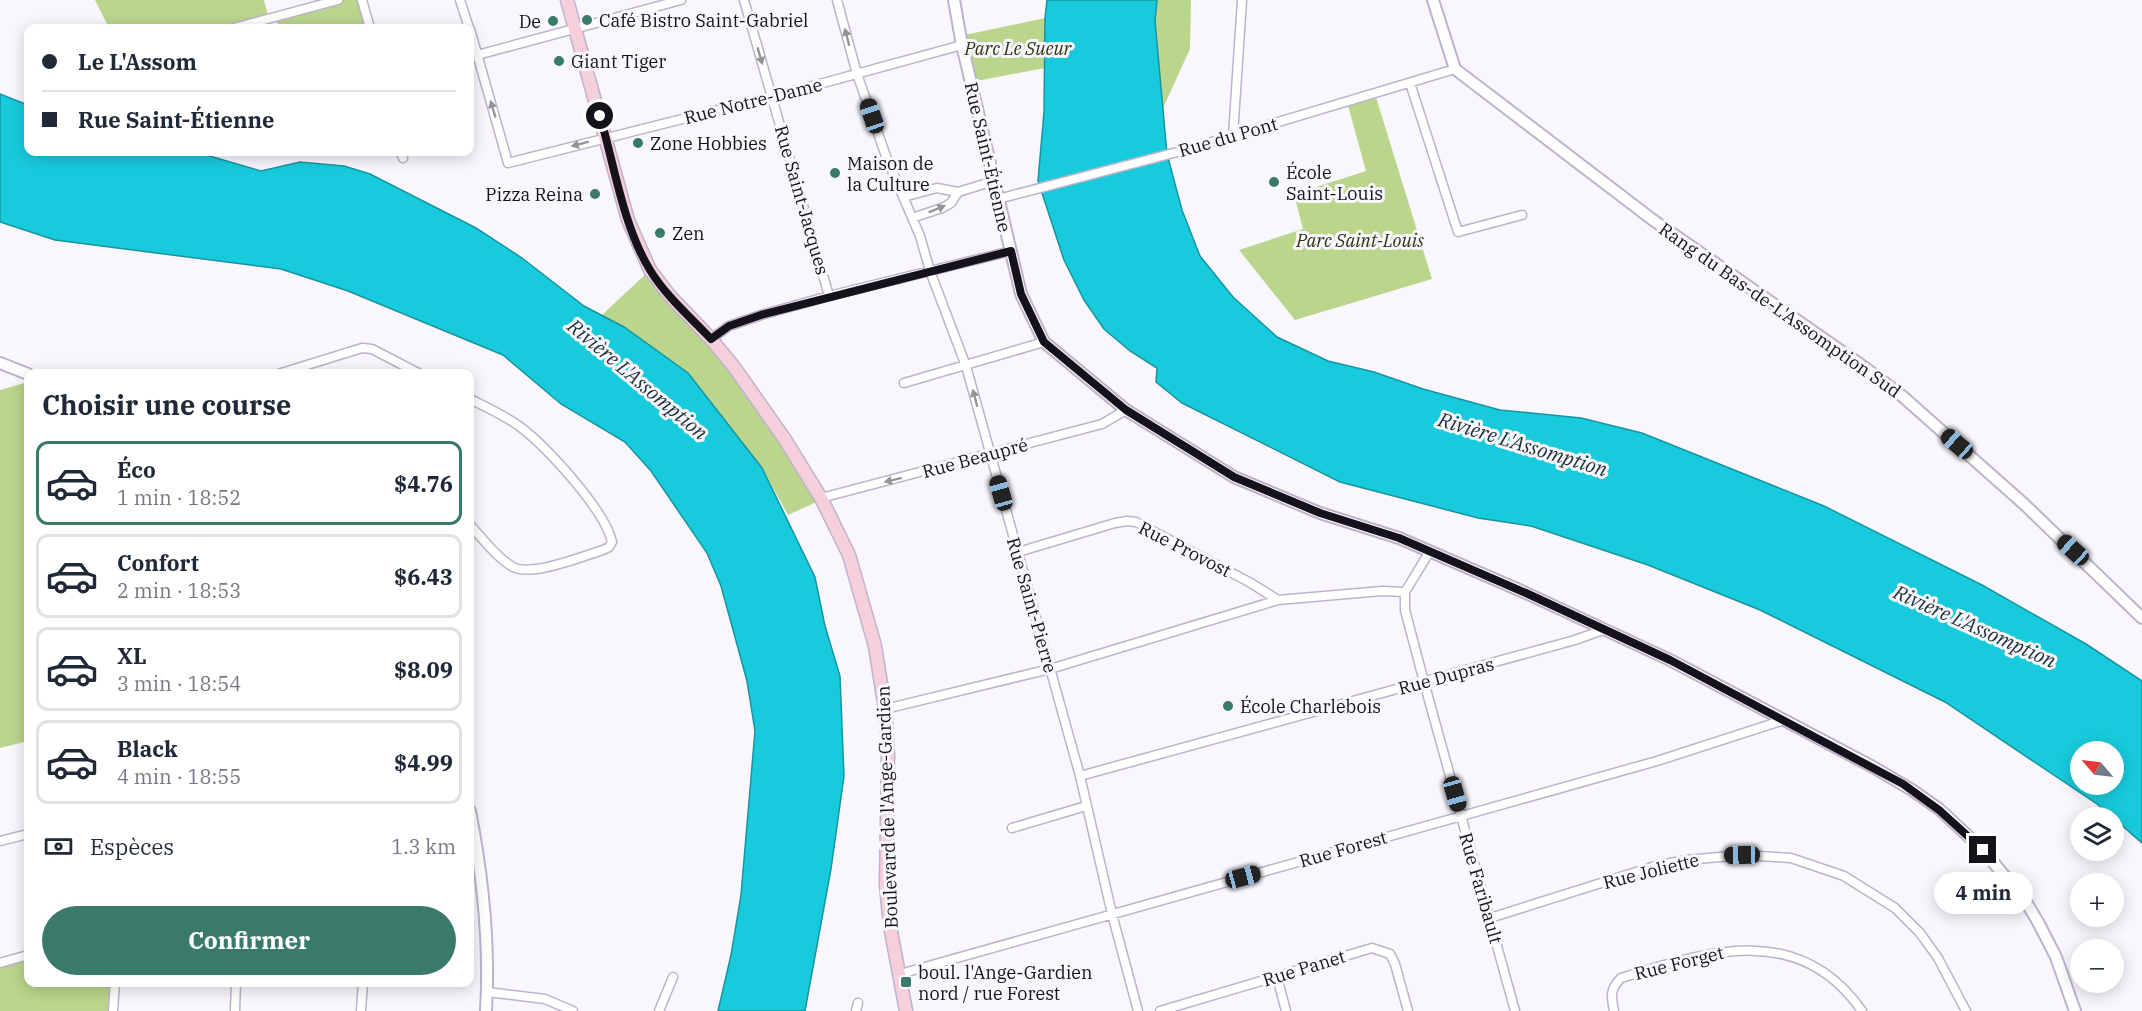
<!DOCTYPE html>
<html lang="fr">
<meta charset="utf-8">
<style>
body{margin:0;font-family:"IBM Plex Serif",serif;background:#f2f2f3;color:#1f2937;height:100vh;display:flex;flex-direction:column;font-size:22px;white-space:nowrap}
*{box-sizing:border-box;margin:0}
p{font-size:20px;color:#747a83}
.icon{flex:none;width:33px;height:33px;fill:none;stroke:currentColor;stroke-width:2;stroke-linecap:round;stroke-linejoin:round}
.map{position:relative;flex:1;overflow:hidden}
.side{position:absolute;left:24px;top:369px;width:450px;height:618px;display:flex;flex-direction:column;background:#fff;border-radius:12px;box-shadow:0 3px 15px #0003}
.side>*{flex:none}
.hud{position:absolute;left:24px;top:24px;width:450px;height:132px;border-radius:12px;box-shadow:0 3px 15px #0003;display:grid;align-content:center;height:132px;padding:0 18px;background:#fff}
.needle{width:39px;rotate:298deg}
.buttons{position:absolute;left:2070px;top:741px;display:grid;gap:12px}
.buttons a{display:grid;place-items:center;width:54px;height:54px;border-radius:50%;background:#fff;box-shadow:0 3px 15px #0003;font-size:30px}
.end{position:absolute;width:27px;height:27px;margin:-14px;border:8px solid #16121b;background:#fff;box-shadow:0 0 0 3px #fff}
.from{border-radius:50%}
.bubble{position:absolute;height:42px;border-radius:21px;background:#fff;box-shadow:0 3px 15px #0003;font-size:20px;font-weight:700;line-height:42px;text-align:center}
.car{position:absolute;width:18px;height:36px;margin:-18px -9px;border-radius:8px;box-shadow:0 0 4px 2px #0007;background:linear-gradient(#222 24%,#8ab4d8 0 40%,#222 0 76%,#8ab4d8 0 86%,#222 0)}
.hud b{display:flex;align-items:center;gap:21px;height:57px;font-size:22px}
.hud b+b{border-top:2px solid #e0e1e3}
.hud i{width:15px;height:15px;background:#1f2937}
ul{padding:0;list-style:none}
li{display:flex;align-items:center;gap:18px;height:84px;margin:0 12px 9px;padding:0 6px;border:3px solid #e0e1e3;border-radius:12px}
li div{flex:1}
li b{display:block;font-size:22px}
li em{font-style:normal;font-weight:700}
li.selected{border-color:#397a6b}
li>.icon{width:54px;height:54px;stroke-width:1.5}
h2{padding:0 18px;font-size:27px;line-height:72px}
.pay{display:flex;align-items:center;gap:15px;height:66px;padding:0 18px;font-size:22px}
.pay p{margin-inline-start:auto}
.cta{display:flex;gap:12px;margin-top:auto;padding:12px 18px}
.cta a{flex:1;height:69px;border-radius:36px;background:#397a6b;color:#fff;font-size:24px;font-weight:700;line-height:69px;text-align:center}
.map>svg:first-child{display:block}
.green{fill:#bad58c}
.water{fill:#18cbdc;stroke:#1794a2;stroke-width:1.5;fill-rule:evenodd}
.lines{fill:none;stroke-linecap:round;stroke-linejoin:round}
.minor-casing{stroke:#bdb3cd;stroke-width:11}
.tertiary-casing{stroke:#bdb3cd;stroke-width:14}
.secondary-casing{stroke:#bdb3cd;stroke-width:15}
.minor{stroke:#fff;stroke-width:8}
.tertiary{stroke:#fff;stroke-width:10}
.secondary{stroke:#f5cfdb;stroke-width:12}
.oneway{fill:#969498}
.route{stroke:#16121b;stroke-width:8}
.poi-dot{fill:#397a6b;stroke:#f9f7fd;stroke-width:2}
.labels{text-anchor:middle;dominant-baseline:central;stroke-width:6;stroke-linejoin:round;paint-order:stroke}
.poi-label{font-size:18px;fill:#16121b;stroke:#f9f7fd;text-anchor:start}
.park-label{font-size:18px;font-style:italic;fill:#2a3710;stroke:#f9f7fd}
.street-label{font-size:18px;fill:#16121b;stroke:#f9f7fd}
.water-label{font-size:20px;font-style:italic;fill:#183134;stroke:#f9f7fd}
</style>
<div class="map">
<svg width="2142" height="1011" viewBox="0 0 2142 1011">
<rect width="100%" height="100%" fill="#f9f7fd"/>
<path class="green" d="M95 0H264L268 16 224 28H109Z
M338 0H362L370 28H279L276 17Z
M1157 0H1191L1190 49 1163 108 1155 21Z
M1045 18V68L971 82 960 36Z
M1375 94 1432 279 1295 320 1239 250 1303 229 1294 194 1366 171 1347 102Z
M650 270 711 339 821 500 788 515 762 468 602 315Z
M28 382V741L0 748V390Z
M28 955V982L115 983 113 1011H0V963Z"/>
<path class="water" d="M1047 0H1157L1155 21 1167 154 1182 210 1200 256 1233 297 1277 337 1328 361 1374 372 1423 389 1500 410 1581 418 1642 433 1824 506 1982 585 2086 644 2142 681V843L2097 804 1945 702 1760 610 1648 565 1531 526 1478 518 1340 482 1182 403 1156 382 1157 368 1130 351 1104 329 1084 300 1064 260 1038 181 1044 112 1045 18ZM2080 752H2114V784H2080Z
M0 94 28 105V152H196L261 171 300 162 344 166 370 174 476 228 522 258 584 306 624 327 688 373 762 468 815 577 825 626 840 676 844 776 831 869 805 1011H718L731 955 741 895 755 731 747 681 721 586 707 553 651 471 625 442 561 404 503 355 348 291 281 269 55 240 0 222Z"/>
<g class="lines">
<g class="minor-casing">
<path id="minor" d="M362 0 370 28
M460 0 469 28
M744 0 829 296
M837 0 857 74 887 159 920 236 930 271 966 366 1080 776 1112 914 1138 1011
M234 28 338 0
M470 29 508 163 805 88 962 45
M470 57 681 0
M1410 83 1458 232 1522 215
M1233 136 1242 0
M401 152 403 158
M903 197 937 188 958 192
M998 199 1185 150 1455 69
M912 218 942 208 951 203 958 192 994 181
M711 339 729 326 761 315 829 296 1011 251
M278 374 362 348 372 349 420 374
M904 383 1044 342
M470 399C486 407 504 415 519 426 546 446 605 510 612 542L609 547 603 550C583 556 532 577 513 567 497 558 483 539 470 525
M821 498 1102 424 1126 410
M1018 552 1115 523 1127 521 1136 522 1249 582 1278 600
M1405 592V610L1424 682 1515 1011
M1405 592 1430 551
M885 709 1050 669 1278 600 1382 591 1405 592
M1080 776 1575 640 1603 630
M1012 828 1086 806
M0 841 28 834
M1490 918 1655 866 1686 860 1742 855 1791 858 1844 876 1895 908 1920 933 1938 958 1966 1011
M0 963 28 955
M900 974 1657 761 1784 720
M1277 977 1286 1011
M487 992 545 999 573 1011
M113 1011 115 982
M235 1011 236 982
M361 1011 363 982
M659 1011 673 977
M856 1011 858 1003
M1160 1011 1372 948 1390 954 1395 964 1408 1011
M1614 1011C1611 996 1610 989 1621 978 1708 951 1799 921 1862 1011"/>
</g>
<g class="tertiary-casing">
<path id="tertiary" d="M954 0 962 45 1021 294 1044 342 1126 410 1234 477 1320 513 1399 538 1526 593 1670 660 1873 767 1912 790 1939 809 1983 850 2026 902 2038 922 2056 957 2075 1011
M1433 0 1455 69 1653 220 1864 367 1901 395 2024 504 2142 618
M0 363 28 374
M470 811C483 877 490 943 486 1011"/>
</g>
<g class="secondary-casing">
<path id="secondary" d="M567 0 628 220 650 270 670 296 711 339 734 367 784 438 821 498 849 555 875 646 885 709 888 756 886 885 890 926 906 1011"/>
</g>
<use href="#minor" class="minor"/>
<use href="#tertiary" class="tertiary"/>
<use href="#secondary" class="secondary"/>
</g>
<defs><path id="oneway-solid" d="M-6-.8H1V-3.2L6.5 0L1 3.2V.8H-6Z" transform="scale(1.5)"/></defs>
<g class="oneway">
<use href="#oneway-solid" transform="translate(847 37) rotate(-105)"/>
<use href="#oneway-solid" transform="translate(760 56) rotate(74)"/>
<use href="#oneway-solid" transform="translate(493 109) rotate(-106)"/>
<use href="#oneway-solid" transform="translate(580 144) rotate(165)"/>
<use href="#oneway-solid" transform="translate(937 209) rotate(-22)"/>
<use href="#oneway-solid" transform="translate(975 398) rotate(-105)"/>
<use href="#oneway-solid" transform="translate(893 480) rotate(166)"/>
</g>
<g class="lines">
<path class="route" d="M600 116C614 164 623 226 650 270 665 295 690 317 711 339L729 326 761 315 1011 251 1021 294 1044 342 1126 410 1234 477 1320 513 1399 538 1526 593 1670 660 1903 784 1939 810 1983 850"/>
</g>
<g class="poi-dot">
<circle cx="587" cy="20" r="6"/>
<circle cx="553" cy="21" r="6"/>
<circle cx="559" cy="61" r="6"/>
<circle cx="638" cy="143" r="6"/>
<circle cx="835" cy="173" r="6"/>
<circle cx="1274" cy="182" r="6"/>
<circle cx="595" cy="194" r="6"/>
<circle cx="660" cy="233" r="6"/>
<circle cx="1228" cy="706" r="6"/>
<rect x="900" y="976" width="12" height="12" rx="3"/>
</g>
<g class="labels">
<g class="poi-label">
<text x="599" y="20">Café Bistro Saint-Gabriel</text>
<text x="541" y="21" text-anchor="end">De</text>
<text x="571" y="61">Giant Tiger</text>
<text x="650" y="143">Zone Hobbies</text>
<text x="847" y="163">Maison de<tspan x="847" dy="21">la Culture</tspan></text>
<text x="1286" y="172">École<tspan x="1286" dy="21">Saint-Louis</tspan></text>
<text x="583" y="194" text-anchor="end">Pizza Reina</text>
<text x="672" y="233">Zen</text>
<text x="1240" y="706">École Charlebois</text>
<text x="918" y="972">boul. l'Ange-Gardien<tspan x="918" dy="21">nord / rue Forest</tspan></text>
</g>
<g class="park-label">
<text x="1018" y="48">Parc Le Sueur</text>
<text x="1360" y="240">Parc Saint-Louis</text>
</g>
<g class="street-label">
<text transform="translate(753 101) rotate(-14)">Rue Notre-Dame</text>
<text transform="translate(1228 137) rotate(-16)">Rue du Pont</text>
<text transform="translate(988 157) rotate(77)">Rue Saint-Étienne</text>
<text transform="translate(802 200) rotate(74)">Rue Saint-Jacques</text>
<text transform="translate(1780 310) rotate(35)">Rang du Bas-de-L'Assomption Sud</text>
<text transform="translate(975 458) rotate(-15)">Rue Beaupré</text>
<text transform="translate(1185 549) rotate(27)">Rue Provost</text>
<text transform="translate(1032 605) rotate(74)">Rue Saint-Pierre</text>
<text transform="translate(1446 676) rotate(-15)">Rue Dupras</text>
<text transform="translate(887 807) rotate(-92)">Boulevard de l'Ange-Gardien</text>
<text transform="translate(1343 849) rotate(-16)">Rue Forest</text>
<text transform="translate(1651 871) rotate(-14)">Rue Joliette</text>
<text transform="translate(1481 888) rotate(74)">Rue Faribault</text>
<text transform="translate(1679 963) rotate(-14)">Rue Forget</text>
<text transform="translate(1304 968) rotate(-17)">Rue Panet</text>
</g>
<g class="water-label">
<text transform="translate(638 379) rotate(40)">Rivière L'Assomption</text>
<text transform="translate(1523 444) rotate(17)">Rivière L'Assomption</text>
<text transform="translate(1975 626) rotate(24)">Rivière L'Assomption</text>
</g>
</g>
</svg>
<div class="buttons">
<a><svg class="needle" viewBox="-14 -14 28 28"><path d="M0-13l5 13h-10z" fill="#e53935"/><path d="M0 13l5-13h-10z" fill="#747a83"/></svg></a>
<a><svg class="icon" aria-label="layers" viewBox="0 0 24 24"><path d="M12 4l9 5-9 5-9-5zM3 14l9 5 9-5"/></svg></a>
<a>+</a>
<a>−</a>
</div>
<i class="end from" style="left:600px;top:116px"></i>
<i class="end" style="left:1983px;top:850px"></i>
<div class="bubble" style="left:1934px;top:872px;width:99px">4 min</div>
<i class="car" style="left:872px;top:116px;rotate:341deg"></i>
<i class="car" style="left:1957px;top:444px;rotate:311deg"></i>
<i class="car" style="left:1001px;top:493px;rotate:344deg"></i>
<i class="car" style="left:2073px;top:550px;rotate:312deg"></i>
<i class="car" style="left:1455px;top:794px;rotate:164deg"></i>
<i class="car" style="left:1742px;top:855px;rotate:269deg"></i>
<i class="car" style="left:1243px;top:877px;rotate:75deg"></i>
<div class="hud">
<b><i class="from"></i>Le L'Assom</b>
<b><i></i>Rue Saint-Étienne</b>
</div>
<section class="side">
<h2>Choisir une course</h2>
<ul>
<li class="selected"><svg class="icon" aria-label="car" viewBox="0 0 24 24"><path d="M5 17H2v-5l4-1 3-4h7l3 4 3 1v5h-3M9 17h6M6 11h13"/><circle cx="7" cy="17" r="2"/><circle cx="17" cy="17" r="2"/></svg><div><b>Éco</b><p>1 min · 18:52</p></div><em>$4.76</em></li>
<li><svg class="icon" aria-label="car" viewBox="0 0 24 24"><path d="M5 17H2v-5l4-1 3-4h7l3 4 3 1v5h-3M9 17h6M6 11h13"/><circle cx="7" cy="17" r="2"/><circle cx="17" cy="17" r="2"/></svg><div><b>Confort</b><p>2 min · 18:53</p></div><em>$6.43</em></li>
<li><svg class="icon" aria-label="car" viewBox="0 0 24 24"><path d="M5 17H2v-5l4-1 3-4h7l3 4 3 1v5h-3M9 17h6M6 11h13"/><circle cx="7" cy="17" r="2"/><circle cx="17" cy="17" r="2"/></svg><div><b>XL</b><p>3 min · 18:54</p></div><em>$8.09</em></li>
<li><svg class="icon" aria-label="car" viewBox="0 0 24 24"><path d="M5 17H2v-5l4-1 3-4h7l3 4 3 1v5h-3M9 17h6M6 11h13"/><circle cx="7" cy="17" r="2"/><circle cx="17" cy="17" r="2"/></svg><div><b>Black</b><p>4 min · 18:55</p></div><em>$4.99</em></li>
</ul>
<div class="pay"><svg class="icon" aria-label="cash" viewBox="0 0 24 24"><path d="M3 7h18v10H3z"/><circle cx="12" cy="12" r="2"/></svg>Espèces<p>1.3 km</p></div>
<div class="cta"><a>Confirmer</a></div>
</section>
</div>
